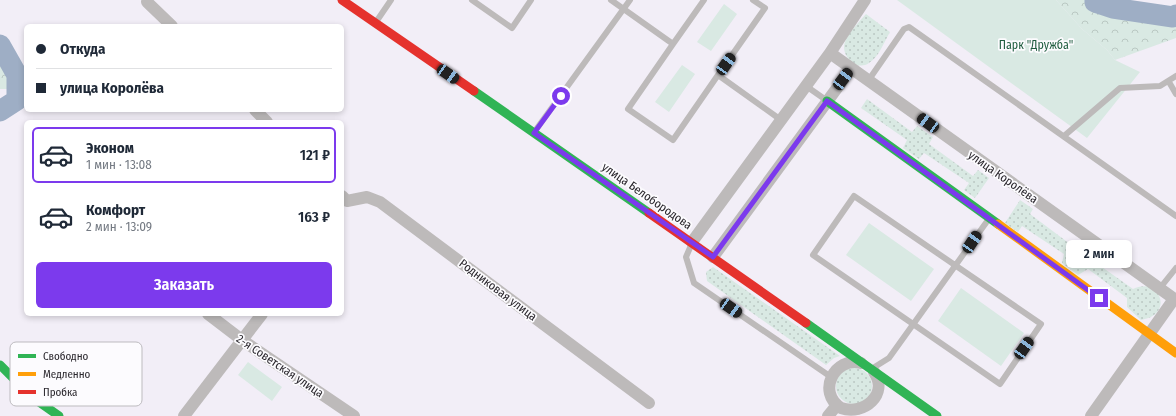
<!DOCTYPE html>
<html lang="ru">
<meta charset="utf-8">
<style>
body{margin:0;font-family:"Fira Sans Condensed",sans-serif;background:#f2f2f3;color:#1f2937;height:100vh;display:flex;flex-direction:column;font-size:15px;white-space:nowrap}
*{box-sizing:border-box;margin:0}
p{font-size:13px;color:#747a83}
.icon{flex:none;width:22px;height:22px;fill:none;stroke:currentColor;stroke-width:2;stroke-linecap:round;stroke-linejoin:round}
.map{position:relative;flex:1;overflow:hidden}
.panel{position:absolute;left:24px;top:120px;width:320px;height:196px;display:flex;flex-direction:column;background:#fff;border-radius:6px;box-shadow:0 2px 6px #0003}
.panel>*{flex:none}
.hud{position:absolute;left:24px;top:24px;width:320px;height:88px;border-radius:6px;box-shadow:0 2px 6px #0003;display:grid;align-content:center;height:88px;padding:0 12px;background:#fff}
.end{position:absolute;width:18px;height:18px;margin:-9px;border:5px solid #7c3aed;background:#fff;box-shadow:0 0 0 2px #fff}
.from{border-radius:50%}
.bubble{position:absolute;height:28px;border-radius:6px;background:#fff;box-shadow:0 2px 6px #0003;font-size:13px;font-weight:600;line-height:28px;text-align:center}
.car{position:absolute;width:12px;height:24px;margin:-12px -6px;border-radius:5px;box-shadow:0 0 3px 1px #0007;background:linear-gradient(#222 24%,#8ab4d8 0 40%,#222 0 76%,#8ab4d8 0 86%,#222 0)}
.hud b{display:flex;align-items:center;gap:14px;height:38px;font-size:15px}
.hud b+b{border-top:1px solid #e0e1e3}
.hud i{width:10px;height:10px;background:#1f2937}
ul{padding:7px 0 0;list-style:none}
li{display:flex;align-items:center;gap:12px;height:56px;margin:0 8px 6px;padding:0 4px;border:2px solid transparent;border-radius:6px}
li div{flex:1}
li b{display:block;font-size:15px}
li em{font-style:normal;font-weight:600}
li.selected{border-color:#7c3aed}
li>.icon{width:36px;height:36px;stroke-width:1.5}
.cta{display:flex;gap:8px;margin-top:auto;padding:8px 12px}
.cta a{flex:1;height:46px;border-radius:6px;background:#7c3aed;color:#fff;font-size:16px;font-weight:600;line-height:46px;text-align:center}
.map>svg:first-child{display:block}
.grass{fill:url(#grass-dots)}
.forest{fill:url(#forest-crowns)}
.green{fill:#d9e9e3}
.lines{fill:none;stroke-linecap:round;stroke-linejoin:round}
.river{stroke:#9eaec5;stroke-width:21}
.lane{stroke:#bdbaba;stroke-width:6}
.street{stroke:#bdbaba;stroke-width:12}
.fast{stroke:#30b455;stroke-width:9}
.slow{stroke:#ff9f0a;stroke-width:9}
.jam{stroke:#e5322d;stroke-width:9}
.route{stroke:#7c3aed;stroke-width:5}
.labels{text-anchor:middle;dominant-baseline:central;stroke-width:3.5;stroke-linejoin:round;paint-order:stroke}
.park-label{font-size:12px;fill:#1f5d3f;stroke:#fcfbfe}
.street-label{font-size:12px;fill:#29262c;stroke:#fcfbfe}
.key{fill:#fcfbfe;stroke:#bdbbbf;stroke-width:1}
.key-label{font-size:11px;fill:#29262c}
</style>
<div class="map">
<svg width="1176" height="416" viewBox="0 0 1176 416">
<defs>
<pattern id="grass-dots" width="8" height="8" patternUnits="userSpaceOnUse"><rect width="8" height="8" fill="#d9e9e3"/><path d="M2 2h.1M6 6h.1" fill="none" stroke="#bac8c3" stroke-width="1.8" stroke-linecap="round"/></pattern>
<pattern id="forest-crowns" width="20" height="18" patternUnits="userSpaceOnUse"><rect width="20" height="18" fill="#d9e9e3"/><path d="M2 6a3 3 0 1 1 6 0M12 15a3 3 0 1 1 6 0" fill="none" stroke="#bac8c3"/></pattern>
</defs>
<rect width="100%" height="100%" fill="#f2eef7"/>
<path class="grass" d="M866 14 890 32C884 42 879 57 869 63 856 72 840 55 845 42 849 32 859 22 866 14Z
M867 99 912 132 917 126 933 137 929 144 973 176 978 170 989 178 975 198 964 190 969 183 924 153 919 159 903 148 907 140 861 108Z
M1020 200 1033 209 1030 214 1070 244 1078 240 1095 252 1092 260 1133 289C1160 276 1175 315 1141 320L1127 307V298L1088 269 1078 275 1062 263 1064 254 1022 226 1018 232 1005 223Z
M713 267 840 356 834 358 826 365 707 281 706 272Z
M836 386a18 18 0 1 1 36 0a18 18 0 1 1-36 0Z"/>
<path class="forest" d="M1056 0H1093C1120 25 1145 5 1176 9V38L1115 60 1107 50 1082 29Z
M0 36 7 48 17 75 7 89H0Z"/>
<path class="green" d="M897 0H1056L1082 29 1107 50 1115 60 1140 72 1087 138Z
M724 4 737 14 711 51 697 42Z
M682 65 695 74 669 112 655 102Z
M869 223 934 269 911 301 846 255Z
M961 288 1024 333 1001 366 938 321Z
M248 362 282 387 272 401 238 375Z"/>
<g class="lines">
<path class="river" d="M1095 0V2L1113 8 1173 17 1176 15
M0 45 17 75V100L0 111"/>
<path class="lane" d="M472 0 512 28 531 0
M611 0 673 44 704 0
M753 0 765 8 718 75 781 120
M376 22 391 0
M673 44 628 109 673 140 718 75
M868 81 904 29 909 27 1176 216
M1169 82 1176 94
M806 86 826 100
M535 131 630 0
M1064 136 1120 88 1160 86 1176 76
M854 196 1041 324 1000 384 813 255Z
M692 243 686 257 694 283 831 377
M1160 288 1176 268
M873 368 889 358 988 220"/>
<path class="street" d="M147 2 172 26
M830 53 1176 300
M255 110 267 122
M342 196 347 201 367 197 380 202 649 403
M692 242 830 53 865 0
M713 257 851 69
M208 314 242 340 354 416
M861 363C835 356 816 392 841 408 864 416 889 394 874 372
M184 416 262 314
M828 416 837 405
M1091 416 1174 299"/>
<path class="fast" d="M474 91 649 213
M827 101 998 224
M806 323 937 416
M0 365 32 397 59 416"/>
<path class="slow" d="M998 224 1176 353"/>
<path class="jam" d="M342 0 474 91
M649 213 806 323"/>
</g>
<g class="lines">
<path class="route" d="M561 96 534 133 713 257 827 101 1099 298"/>
</g>
<g class="labels">
<g class="park-label">
<text x="1036" y="45">Парк "Дружба"</text>
</g>
<g class="street-label">
<text transform="translate(1003 177) rotate(35)">улица Королёва</text>
<text transform="translate(647 196) rotate(35)">улица Белобородова</text>
<text transform="translate(498 290) rotate(37)">Родниковая улица</text>
<text transform="translate(280 366) rotate(34)">2-я Советская улица</text>
</g>
</g>
<rect x="10" y="342" width="132" height="64" rx="6" class="key"/>
<rect x="18" y="354" width="18" height="4" fill="#30b455"/>
<rect x="18" y="372" width="18" height="4" fill="#ff9f0a"/>
<rect x="18" y="390" width="18" height="4" fill="#e5322d"/>
<g class="key-label">
<text x="43" y="360">Свободно</text>
<text x="43" y="378">Медленно</text>
<text x="43" y="396">Пробка</text>
</g>
</svg>
<i class="end from" style="left:561px;top:96px"></i>
<i class="end" style="left:1099px;top:298px"></i>
<div class="bubble" style="left:1066px;top:240px;width:66px">2 мин</div>
<i class="car" style="left:726px;top:64px;rotate:35deg"></i>
<i class="car" style="left:448px;top:74px;rotate:124deg"></i>
<i class="car" style="left:843px;top:79px;rotate:37deg"></i>
<i class="car" style="left:928px;top:123px;rotate:306deg"></i>
<i class="car" style="left:972px;top:242px;rotate:34deg"></i>
<i class="car" style="left:731px;top:308px;rotate:125deg"></i>
<i class="car" style="left:1024px;top:348px;rotate:35deg"></i>
<div class="hud">
<b><i class="from"></i>Откуда</b>
<b><i></i>улица Королёва</b>
</div>
<section class="panel">
<ul>
<li class="selected"><svg class="icon" aria-label="car" viewBox="0 0 24 24"><path d="M5 17H2v-5l4-1 3-4h7l3 4 3 1v5h-3M9 17h6M6 11h13"/><circle cx="7" cy="17" r="2"/><circle cx="17" cy="17" r="2"/></svg><div><b>Эконом</b><p>1 мин · 13:08</p></div><em>121 ₽</em></li>
<li><svg class="icon" aria-label="car" viewBox="0 0 24 24"><path d="M5 17H2v-5l4-1 3-4h7l3 4 3 1v5h-3M9 17h6M6 11h13"/><circle cx="7" cy="17" r="2"/><circle cx="17" cy="17" r="2"/></svg><div><b>Комфорт</b><p>2 мин · 13:09</p></div><em>163 ₽</em></li>
</ul>
<div class="cta"><a>Заказать</a></div>
</section>
</div>
